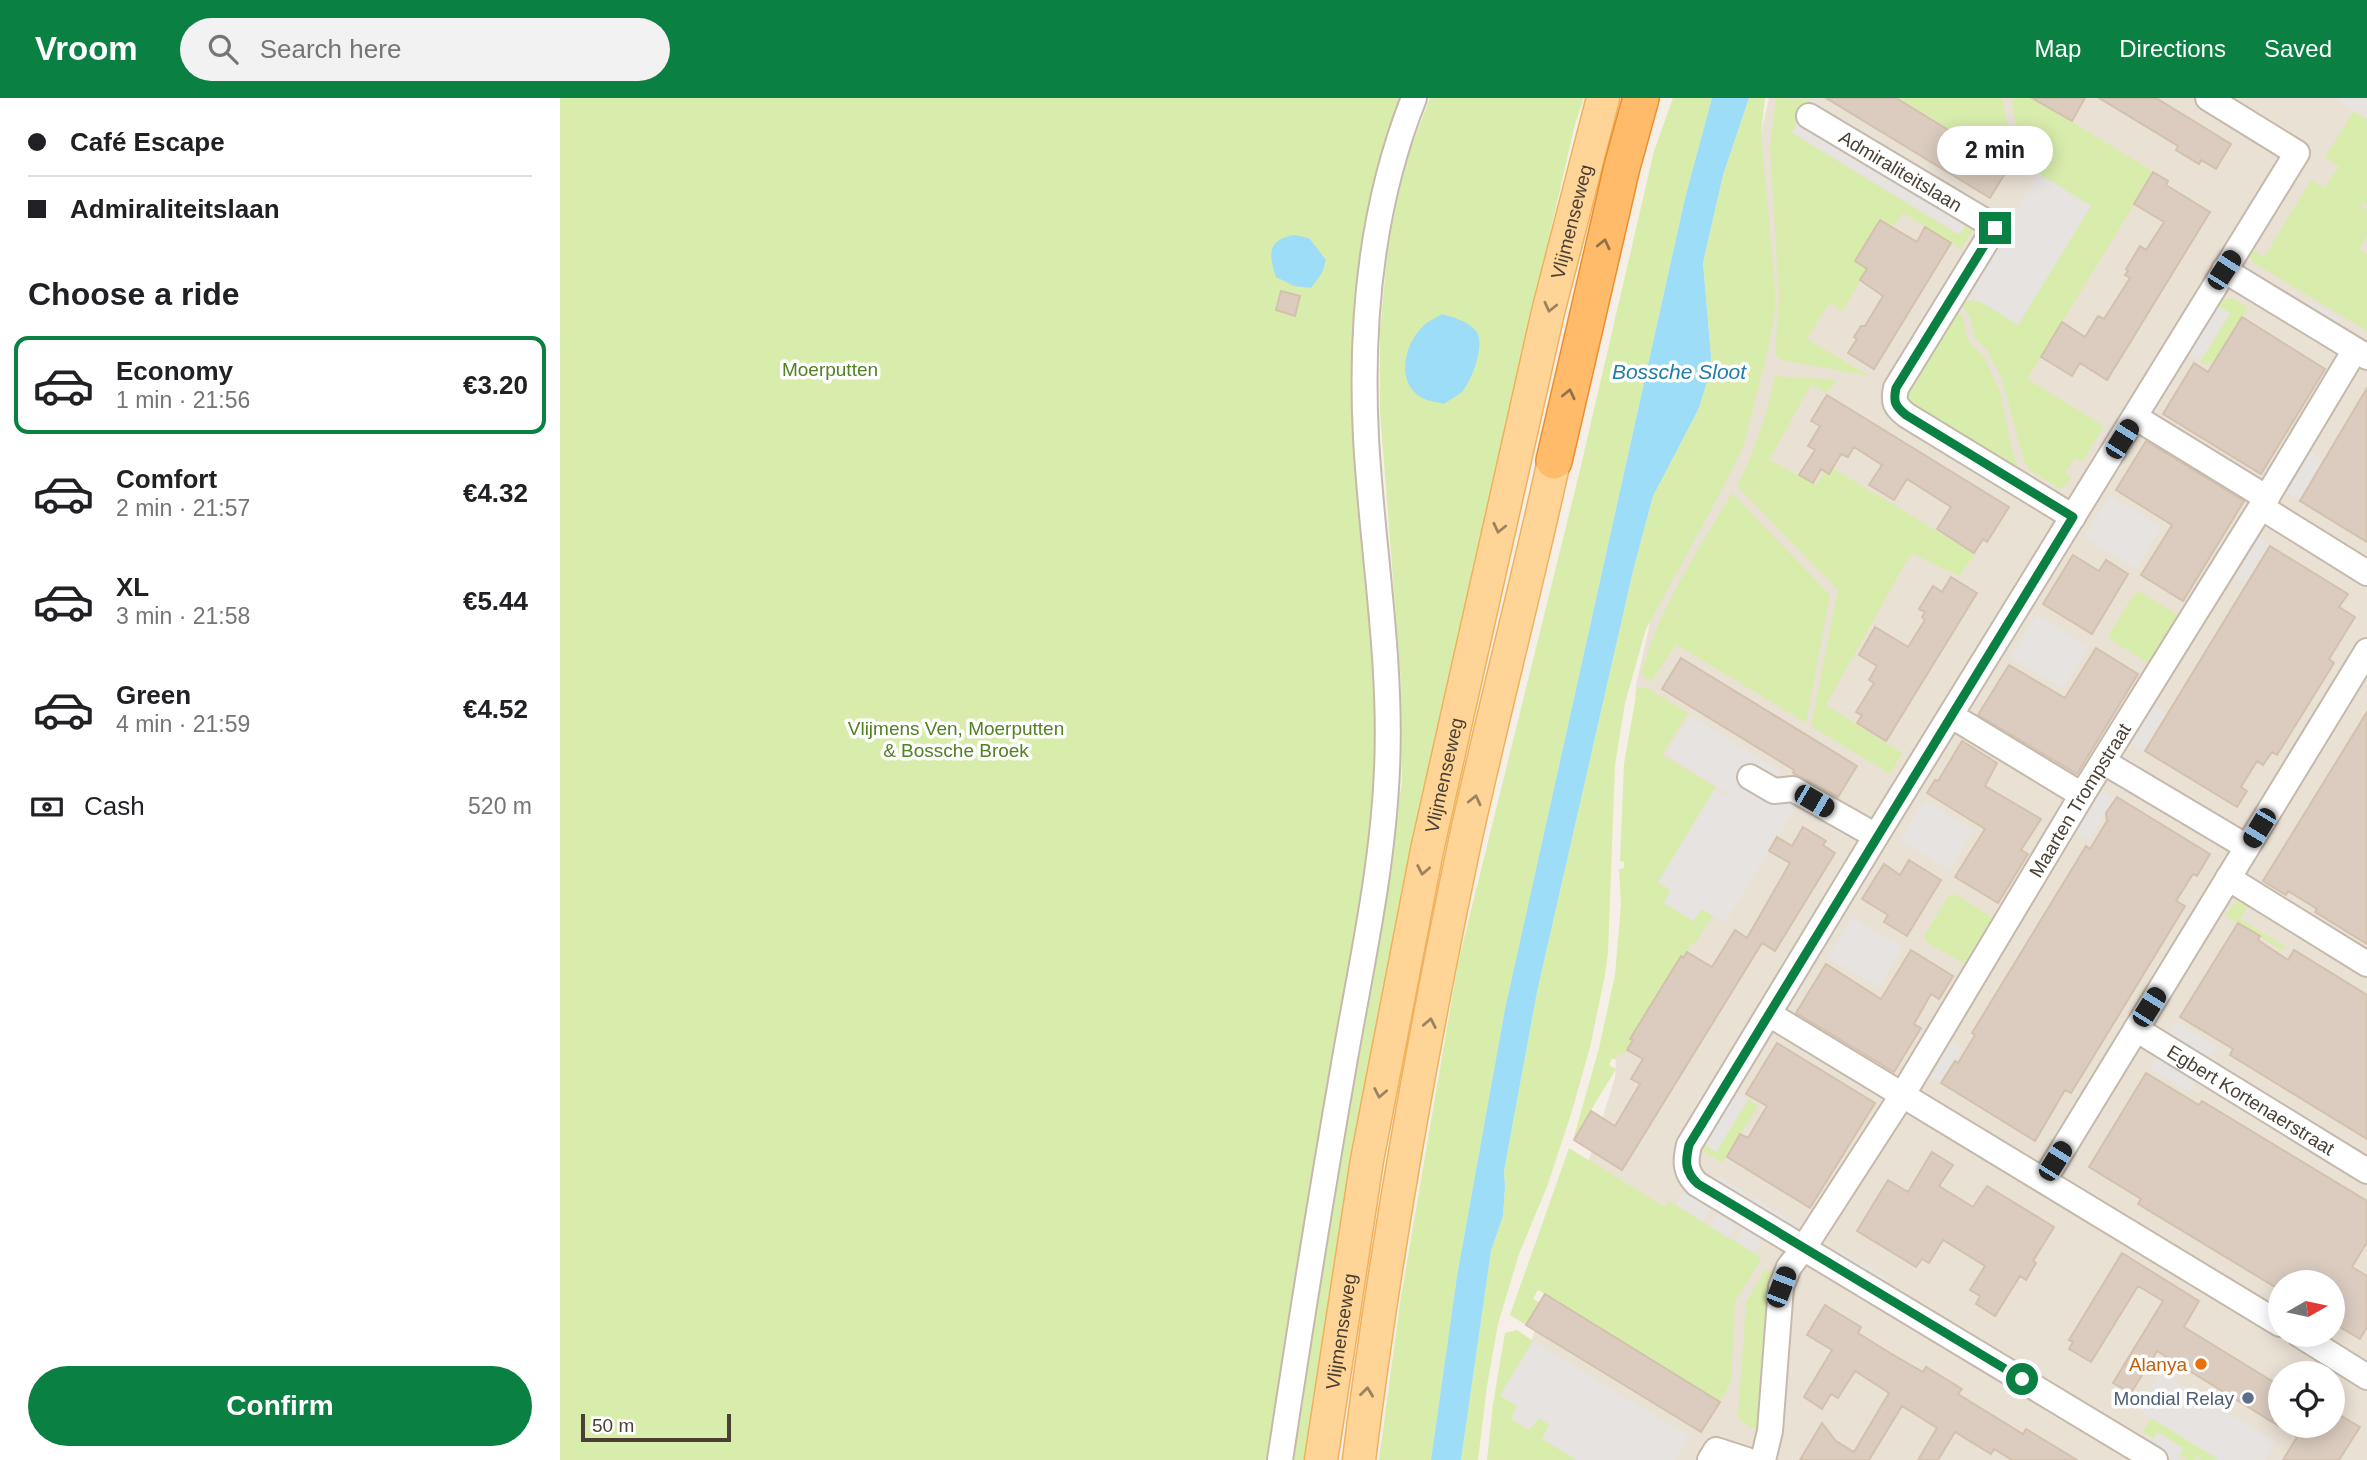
<!DOCTYPE html>
<meta charset="utf-8">
<style>
body{margin:0;font-family:Arial,sans-serif;background:#f2f2f2;color:#202124;height:100vh;display:flex;flex-direction:column;font-size:26px;white-space:nowrap}
*{box-sizing:border-box;margin:0}
p{font-size:23px;color:#757577}
.icon{flex:none;width:38px;height:38px;fill:none;stroke:currentColor;stroke-width:2;stroke-linecap:round;stroke-linejoin:round}
.map{position:relative;flex:1;overflow:hidden}
.details{display:flex;flex-direction:column;background:#fff;width:560px}
.details>*{flex:none}
.top-card{display:grid;align-content:center;height:154px;padding:0 28px;background:#fff}
.needle{width:46px;rotate:81deg}
.tools{position:absolute;left:1708px;top:1172px;display:grid;gap:14px}
.tools a{display:grid;place-items:center;width:77px;height:77px;border-radius:50%;background:#fff;box-shadow:0 4px 18px #0003;font-size:35px}
.scale{position:absolute;left:21px;bottom:18px;width:150px;box-sizing:border-box;padding-left:7px;border:4px solid #493f35;border-top:0;font-size:19px;line-height:24px;white-space:nowrap;color:#493f35;-webkit-text-stroke:5px #fff;paint-order:stroke}
.end{position:absolute;width:32px;height:32px;margin:-16px;border:9px solid #0b8043;background:#fff;box-shadow:0 0 0 4px #fff}
.from{border-radius:50%}
.bubble{position:absolute;height:49px;border-radius:24px;background:#fff;box-shadow:0 4px 18px #0003;font-size:23px;font-weight:700;line-height:49px;text-align:center}
.car{position:absolute;width:21px;height:42px;margin:-21px -10px;border-radius:9px;box-shadow:0 0 5px 2px #0007;background:linear-gradient(#222 24%,#8ab4d8 0 40%,#222 0 76%,#8ab4d8 0 86%,#222 0)}
.top-card b{display:flex;align-items:center;gap:24px;height:66px;font-size:26px}
.top-card b+b{border-top:2px solid #e0e0e0}
.top-card i{width:18px;height:18px;background:#202124}
ul{padding:0;list-style:none}
li{display:flex;align-items:center;gap:21px;height:98px;margin:0 14px 10px;padding:0 14px;border:4px solid transparent;border-radius:14px}
li div{flex:1}
li b{display:block;font-size:26px}
li em{font-style:normal;font-weight:700}
li.selected{border-color:#0b8043}
li>.icon{width:63px;height:63px;stroke-width:1.5}
h2{padding:0 28px;font-size:32px;line-height:84px}
.pay{display:flex;align-items:center;gap:18px;height:77px;padding:0 28px;font-size:26px}
.pay p{margin-inline-start:auto}
.button{display:flex;gap:14px;margin-top:auto;padding:14px 28px}
.button a{flex:1;height:80px;border-radius:42px;background:#0b8043;color:#fff;font-size:28px;font-weight:700;line-height:80px;text-align:center}
header{display:flex;align-items:center;gap:42px;box-sizing:border-box;height:98px;padding:0 35px;background:#0b8043;color:#fff}
header strong{font-size:33px}
nav{display:flex;gap:38px;margin-inline-start:auto;font-size:24px}
.search{width:490px;height:63px;background:#f2f2f2;display:flex;align-items:center;gap:18px;box-sizing:border-box;padding:0 24px;border-radius:38px;color:#757577;font-size:26px}
main{display:flex;flex:1;min-height:0}
.map>svg:first-child{display:block}
.residential{fill:#eae1d5;fill-rule:evenodd}
.green{fill:#d8edac}
.parking{fill:#e6e3e0}
.water{fill:#9eddf7}
.building{fill:#dbccbf;stroke:#d3c1ae;stroke-width:2}
.lines{fill:none;stroke-linecap:round;stroke-linejoin:round}
.minor-casing{stroke:#c5b9ac;stroke-width:28}
.major-casing{stroke:#efb15c;stroke-width:35}
.highway-casing{stroke:#ec8e2a;stroke-width:38}
.minor{stroke:#fff;stroke-width:24}
.major{stroke:#ffd597;stroke-width:32}
.highway{stroke:#ffbb69;stroke-width:35}
.oneway{stroke:#92714a}
.oneway2{stroke:#9b8261}
.route{stroke:#0b8043;stroke-width:9}
.food-dot{fill:#e8710a;stroke:#fff;stroke-width:2.5}
.service-dot{fill:#5c6f8a;stroke:#fff;stroke-width:2.5}
.labels{text-anchor:middle;dominant-baseline:central;stroke-width:7;stroke-linejoin:round;paint-order:stroke}
.street-label{font-size:19px;fill:#493f35;stroke:#fff}
.park-label{font-size:19px;fill:#518122;stroke:#fff}
.food-label{font-size:19px;fill:#c56008;stroke:#fff;text-anchor:end}
.service-label{font-size:19px;fill:#4e5e75;stroke:#fff;text-anchor:end}
.water-label{font-size:21px;font-style:italic;fill:#217da6;stroke:#fff}
</style>
<header>
<strong>Vroom</strong>
<div class="search"><svg class="icon" aria-label="search" viewBox="0 0 24 24"><circle cx="10" cy="10" r="6"/><path d="M15 15l6 6"/></svg>Search here</div>
<nav><a>Map</a><a>Directions</a><a>Saved</a></nav>
</header>
<main>
<section class="details">
<div class="top-card">
<b><i class="from"></i>Café Escape</b>
<b><i></i>Admiraliteitslaan</b>
</div>
<h2>Choose a ride</h2>
<ul>
<li class="selected"><svg class="icon" aria-label="car" viewBox="0 0 24 24"><path d="M5 17H2v-5l4-1 3-4h7l3 4 3 1v5h-3M9 17h6M6 11h13"/><circle cx="7" cy="17" r="2"/><circle cx="17" cy="17" r="2"/></svg><div><b>Economy</b><p>1 min · 21:56</p></div><em>€3.20</em></li>
<li><svg class="icon" aria-label="car" viewBox="0 0 24 24"><path d="M5 17H2v-5l4-1 3-4h7l3 4 3 1v5h-3M9 17h6M6 11h13"/><circle cx="7" cy="17" r="2"/><circle cx="17" cy="17" r="2"/></svg><div><b>Comfort</b><p>2 min · 21:57</p></div><em>€4.32</em></li>
<li><svg class="icon" aria-label="car" viewBox="0 0 24 24"><path d="M5 17H2v-5l4-1 3-4h7l3 4 3 1v5h-3M9 17h6M6 11h13"/><circle cx="7" cy="17" r="2"/><circle cx="17" cy="17" r="2"/></svg><div><b>XL</b><p>3 min · 21:58</p></div><em>€5.44</em></li>
<li><svg class="icon" aria-label="car" viewBox="0 0 24 24"><path d="M5 17H2v-5l4-1 3-4h7l3 4 3 1v5h-3M9 17h6M6 11h13"/><circle cx="7" cy="17" r="2"/><circle cx="17" cy="17" r="2"/></svg><div><b>Green</b><p>4 min · 21:59</p></div><em>€4.52</em></li>
</ul>
<div class="pay"><svg class="icon" aria-label="cash" viewBox="0 0 24 24"><path d="M3 7h18v10H3z"/><circle cx="12" cy="12" r="2"/></svg>Cash<p>520 m</p></div>
<div class="button"><a>Confirm</a></div>
</section>
<div class="map">
<svg width="1807" height="1362" viewBox="0 0 1807 1362">
<rect width="100%" height="100%" fill="#f5efe7"/>
<path class="residential" d="M1209 0H1807V1362H941L942 1336 1055 980 1076 587ZM1720 1185H1773V1237H1720ZM1720 1276H1773V1328H1720Z"/>
<path class="green" d="M0 0H850L811 135 817 608 816 755 724 1259 708 1362H0Z
M870 0H1024L1015 26 968 231 750 1362H729L744 1264 816 866 835 723 842 686 841 583 820 313V233L828 148 838 99 849 55Z
M1113 0H1152L1125 100 945 911 897 1178 871 1362H819L840 1205 898 865 1020 372 1094 53Z
M1189 0H1205L1201 35 1215 190V213L1208 253 1183 349 1157 401 1086 531 1065 605 1055 667 1048 855 1045 877 1030 949 1012 1013 988 1086 959 1156 938 1226 927 1288 918 1362H901L931 1153 943 1118 945 1089 944 1073 977 894 1073 473 1093 398 1138 312 1150 275 1151 258 1143 165 1163 77Z
M1216 0 1251 2 1232 35 1397 136 1407 125 1414 130 1401 151 1343 115 1334 128 1320 122 1295 163 1308 171 1282 213 1269 205 1247 241 1309 278 1221 262 1215 257 1219 199 1210 49Z
M1339 0H1442L1454 60 1449 68Z
M1451 0H1473L1594 74 1467 281 1544 328 1522 364 1515 360 1505 376 1512 380 1503 390H1498L1470 372 1464 364 1442 281 1429 255 1415 239 1410 219 1400 205C1420 196 1442 217 1458 227L1531 108 1464 67Z
M1794 13 1807 21V107L1803 104 1801 108 1807 112V138L1799 151 1807 156V233L1694 165 1689 158 1691 151 1704 159 1751 82 1765 90 1779 68 1765 59Z
M1672 200 1688 209 1653 266 1648 264 1646 267 1640 264 1670 216 1657 208 1664 201Z
M1395 213 1403 220 1407 241 1425 261 1440 294 1453 356 1461 377 1346 303 1348 288Z
M1215 278 1276 282 1267 295 1251 287 1209 362 1256 387 1269 368 1415 456 1399 478 1351 455 1266 607 1342 655 1330 676 1251 628 1278 492 1177 388C1195 353 1207 316 1215 278Z
M1172 395 1270 497 1246 625 1116 546 1092 583 1081 577C1098 511 1137 454 1172 395Z
M1580 494 1618 517V522L1593 563 1587 564 1551 542 1549 536 1574 496Z
M1079 589 1087 590 1128 615 1102 657 1156 689 1098 784 1110 792 1134 822 1141 811 1153 817 1134 847 1131 846 1123 860 1121 859 1070 940 1073 942 1064 957 1060 955 1055 962 1052 960 1049 967 1056 971 1013 1042 1039 950 1055 877 1061 806 1059 771 1064 770V764L1060 763 1064 666 1077 592Z
M1395 796 1433 820 1434 823 1407 867 1366 844 1364 838 1389 797Z
M1676 803 1688 808 1680 821 1725 848 1723 853 1665 817Z
M1188 1002 1198 1008 1163 1065 1144 1054 1143 1048 1144 1046 1156 1054Z
M1009 1050 1105 1109 1109 1103 1202 1160 1175 1204 1171 1283 1160 1304 978 1192 973 1201 981 1205 966 1227 950 1217Z
M1206 1171 1215 1177 1201 1335 1181 1323 1178 1318 1186 1204Z
M957 1232 973 1243 941 1298 957 1308 970 1331 978 1320 989 1327 982 1341 1017 1362H927L933 1306 945 1235Z
M1592 1320 1659 1362H1643L1636 1359 1634 1362H1628L1620 1357 1623 1350 1599 1335 1594 1341 1582 1334Z"/>
<path class="parking" d="M1774 0H1807V21L1794 13Z
M1251 2 1327 48 1326 53 1248 6Z
M1239 21 1406 125 1400 136 1232 34Z
M1478 75 1531 108 1458 227 1405 194Z
M1750 203 1779 221 1776 227 1745 207Z
M1657 208 1670 215 1641 262 1628 255Z
M1749 354 1764 364 1740 403 1725 394Z
M1550 397 1602 429 1576 471 1524 439Z
M1697 439 1711 448 1687 487 1673 478Z
M1477 517 1529 549 1503 591 1450 559Z
M1594 607 1608 615 1584 654 1570 646Z
M1130 617 1222 674 1215 686 1288 734 1284 738 1242 712 1243 708 1238 706 1165 825 1142 811 1133 823 1104 805 1110 792 1098 784 1154 692 1166 699 1169 696 1106 656Z
M1541 692 1555 701 1530 742 1516 734Z
M1365 702 1413 732 1389 772 1340 742Z
M1292 819 1343 849 1319 890 1268 859Z
M1617 924 1657 948 1649 961 1610 936Z
M1389 942 1402 951 1381 984 1368 976Z
M1598 958 1636 982 1629 994 1591 971Z
M1175 994 1188 1002 1156 1054 1144 1046Z
M1160 1078 1188 1096 1186 1101 1155 1082Z
M1124 1094 1151 1111 1143 1124 1116 1107Z
M1194 1099 1233 1123 1232 1129 1190 1103Z
M1158 1115 1177 1127 1169 1140 1150 1128Z
M1182 1130 1202 1142 1194 1155 1175 1143Z
M1278 1151 1328 1181 1326 1187 1274 1155Z
M973 1243 1129 1338 1115 1362H1017L982 1341 989 1327 979 1320 969 1332 951 1321 957 1308 940 1297Z
M1601 1274 1716 1344 1705 1362H1659L1578 1312Z
M1597 1335 1623 1350 1617 1362H1612L1589 1348Z"/>
<path class="water" d="M1152 0H1189L1163 77 1143 165 1151 258 1150 275 1138 312 1093 398 1073 473 977 894 944 1073 945 1089 943 1118 931 1153 901 1362H871L897 1178 945 911 1125 100Z
M734 137 749 140 766 162 762 175 751 190 734 188 716 179C709 158 706 142 734 137Z
M882 216C895 220 906 222 916 233 926 245 912 283 902 294 897 298 889 302 884 306 877 304 868 303 862 300 835 284 844 247 863 228 868 223 876 220 882 216Z"/>
<path class="building" d="M1266 0H1336L1449 69 1430 100Z
M1472 0H1525L1512 23Z
M1539 0H1596L1671 46 1656 71 1641 62 1639 66 1616 52 1618 48Z
M1593 74 1608 83 1606 87 1650 114 1547 282 1520 265 1512 278 1481 259 1502 224 1525 239 1538 218 1544 221 1570 180 1565 177 1568 173 1566 171 1580 148 1586 152 1604 124 1574 106Z
M1320 122 1357 144 1365 129 1391 145 1314 271 1288 255 1297 241 1294 239 1301 228H1305L1323 198 1300 182 1307 171 1295 163Z
M721 193 740 198 735 218 716 212Z
M1682 219 1765 271 1701 376 1603 316 1634 265 1648 274Z
M1807 290V444L1740 403Z
M1267 297 1449 409 1427 444 1423 441 1414 455 1377 431 1391 409 1347 381 1334 402 1309 387 1322 367 1294 349 1288 359 1281 356 1269 376 1261 371 1253 385 1239 377 1255 352 1248 348 1260 328 1251 323Z
M1586 343 1684 403 1623 503 1581 477 1612 427 1556 392Z
M1710 448 1788 496 1779 509 1795 519 1769 561 1774 565 1717 657 1712 654 1703 667 1697 663 1681 689 1687 693 1677 709 1585 653Z
M1513 457 1539 473 1546 462 1568 476 1532 536 1483 506Z
M1391 479 1417 495 1326 643 1297 625 1302 617 1296 614 1314 585 1309 582 1317 568 1299 557 1315 529 1348 549 1365 522 1362 519 1365 514 1359 511 1373 488 1382 494Z
M1536 550 1578 576 1517 676 1418 617 1449 567 1505 600Z
M1121 560 1297 668 1278 699 1233 675 1234 672 1102 591Z
M1807 614V846L1755 814 1757 811 1728 793 1726 797 1703 783Z
M1402 643 1437 665 1425 688 1481 721 1461 752 1468 756 1438 805 1395 779 1425 731 1367 695 1375 682 1378 683Z
M1557 699 1650 756 1637 778 1633 776 1616 803 1625 808 1549 933 1511 995 1505 992 1475 1043 1381 985 1395 963 1398 965 1415 937 1412 935 1526 748 1530 751 1547 723 1546 715Z
M1243 729 1266 743 1263 747 1275 755 1215 853 1202 845 1062 1072 1014 1042 1031 1013 1055 1028 1080 986 1071 981 1083 961 1067 952 1073 942 1070 941 1121 858 1123 860 1127 854 1152 869 1175 832 1187 840 1230 765 1209 753 1217 739 1232 748Z
M1349 762 1381 782 1347 838 1324 824 1328 817 1302 801 1324 766 1340 777Z
M1678 825 1700 838 1698 842 1728 862 1734 852 1807 897V1041L1670 957 1673 951 1620 919Z
M1351 852 1393 878 1379 901 1371 896 1354 926 1361 930 1334 974 1236 915 1266 866 1321 901Z
M1217 945 1315 1005 1250 1110 1167 1059 1180 1036 1188 1040 1207 1008 1186 996Z
M1586 975 1639 1007 1642 1003 1807 1103V1144L1792 1169 1807 1178V1229L1800 1241 1773 1225V1185H1720V1192L1578 1106 1581 1101 1529 1069Z
M1372 1054 1393 1067 1379 1088 1413 1109 1427 1088 1494 1129 1473 1163 1476 1165 1466 1182 1460 1178 1435 1218 1416 1206 1420 1198 1410 1192 1425 1168 1383 1142 1369 1165 1362 1161 1356 1169 1297 1133 1328 1082 1348 1094Z
M1562 1155 1639 1203 1624 1229 1720 1288V1328H1773V1313L1800 1329 1779 1362H1723L1737 1339 1597 1253 1571 1295 1553 1285 1603 1203 1578 1188 1531 1264 1509 1251 1513 1244 1509 1242Z
M985 1196 1160 1304 1141 1334 966 1227Z
M1265 1207 1301 1229 1298 1235 1330 1255 1363 1274 1366 1269 1402 1291 1398 1296 1463 1336 1466 1331 1517 1362H1452L1434 1351 1431 1356 1395 1334 1378 1362H1358L1377 1330 1342 1308 1309 1362H1240L1262 1325 1276 1343 1294 1354 1329 1295 1295 1273 1278 1300 1271 1296 1262 1311 1244 1299 1272 1252 1247 1237Z"/>
<g class="lines">
<g class="minor-casing">
<g id="minor">
<path id="s1" d="M1249 18 1435 129 1336 290C1333 304 1335 308 1346 317L1513 419"/>
<path d="M1664 172 1807 259"/>
<path d="M1575 319 1707 400"/>
<path d="M1701 409 1807 475"/>
<path d="M1392 618 1522 697"/>
<path d="M1544 664 1687 749"/>
<path d="M1190 679 1214 693 1233 691 1316 738"/>
<path d="M1668 780 1807 866"/>
<path d="M1209 916 1720 1226"/>
<path id="s2" d="M1576 931 1807 1073"/>
<path d="M1484 1082 1807 553"/>
<path d="M1740 1237 1807 1279"/>
<path d="M720 1362C740 1230 761 1098 784 966 801 868 823 770 827 671 832 560 812 450 806 340 800 224 811 108 854 0"/>
<path d="M1150 1362 1156 1352 1187 1362"/>
<path id="s3" d="M1203 1362 1210 1333 1221 1189 1229 1169 1243 1151 1343 996 1522 697 1701 409 1795 252"/>
<path d="M1595 1362 1137 1086C1125 1074 1125 1064 1129 1047L1316 738 1737 55 1648 0"/>
</g>
</g>
<g class="major-casing">
<g id="major">
<path id="s4" d="M761 1362 807 1062 867 752 988 214 1043 0"/>
<path d="M799 1362C825 1154 862 948 905 743 933 616 966 490 994 363"/>
</g>
</g>
<g class="highway-casing">
<path id="highway" d="M994 363 1062 69 1081 0"/>
</g>
<use href="#minor" class="minor"/>
<use href="#major" class="major"/>
<use href="#highway" class="highway"/>
</g>
<defs><path id="oneway-chevron" d="M-2-3.5L2.5 0L-2 3.5" fill="none" stroke-width="1.6" stroke-linecap="round" stroke-linejoin="round" transform="scale(1.75)"/></defs>
<g class="oneway">
<use href="#oneway-chevron" transform="translate(1044 146) rotate(-77)"/>
<use href="#oneway-chevron" transform="translate(1009 296) rotate(-77)"/>
</g>
<g class="oneway2">
<use href="#oneway-chevron" transform="translate(990 209) rotate(103)"/>
<use href="#oneway-chevron" transform="translate(939 430) rotate(103)"/>
<use href="#oneway-chevron" transform="translate(915 702) rotate(-77)"/>
<use href="#oneway-chevron" transform="translate(863 772) rotate(101)"/>
<use href="#oneway-chevron" transform="translate(870 925) rotate(-79)"/>
<use href="#oneway-chevron" transform="translate(820 995) rotate(101)"/>
<use href="#oneway-chevron" transform="translate(807 1294) rotate(-83)"/>
</g>
<g class="lines">
<path class="route" d="M1435 130 1336 290C1333 304 1335 308 1346 317L1513 419 1129 1047C1125 1064 1125 1074 1138 1086L1462 1281"/>
</g>
<circle class="food-dot" cx="1641" cy="1266" r="7"/>
<circle class="service-dot" cx="1688" cy="1300" r="7"/>
<g class="labels">
<g class="street-label">
<text stroke="none"><textPath href="#s1" startOffset="107">Admiraliteitslaan</textPath></text>
<text stroke="none"><textPath href="#s4" startOffset="1264">Vlijmenseweg</textPath></text>
<text stroke="none"><textPath href="#s4" startOffset="696">Vlijmenseweg</textPath></text>
<text stroke="none"><textPath href="#s3" startOffset="746">Maarten Trompstraat</textPath></text>
<text stroke="none"><textPath href="#s2" startOffset="135">Egbert Kortenaerstraat</textPath></text>
<text stroke="none"><textPath href="#s4" startOffset="130">Vlijmenseweg</textPath></text>
</g>
<g class="park-label">
<text x="270" y="271">Moerputten</text>
<text x="396" y="630">Vlijmens Ven, Moerputten<tspan x="396" dy="22">&amp; Bossche Broek</tspan></text>
</g>
<g class="food-label">
<text x="1627" y="1266">Alanya</text>
</g>
<g class="service-label">
<text x="1674" y="1300">Mondial Relay</text>
</g>
<g class="water-label">
<text x="1119" y="273">Bossche Sloot</text>
</g>
</g>
</svg>
<div class="tools">
<a><svg class="needle" viewBox="-14 -14 28 28"><path d="M0-13l5 13h-10z" fill="#e53935"/><path d="M0 13l5-13h-10z" fill="#757577"/></svg></a>
<a><svg class="icon" aria-label="locate" viewBox="0 0 24 24"><circle cx="12" cy="12" r="6"/><path d="M12 2v4M12 18v4M2 12h4M18 12h4"/></svg></a>
</div>
<div class="scale">50 m</div>
<i class="end from" style="left:1462px;top:1281px"></i>
<i class="end" style="left:1435px;top:130px"></i>
<div class="bubble" style="left:1377px;top:28px;width:116px">2 min</div>
<i class="car" style="left:1664px;top:172px;rotate:33deg"></i>
<i class="car" style="left:1562px;top:341px;rotate:32deg"></i>
<i class="car" style="left:1254px;top:703px;rotate:120deg"></i>
<i class="car" style="left:1699px;top:730px;rotate:211deg"></i>
<i class="car" style="left:1589px;top:909px;rotate:32deg"></i>
<i class="car" style="left:1495px;top:1063px;rotate:32deg"></i>
<i class="car" style="left:1221px;top:1189px;rotate:21deg"></i>
</div>
</main>
